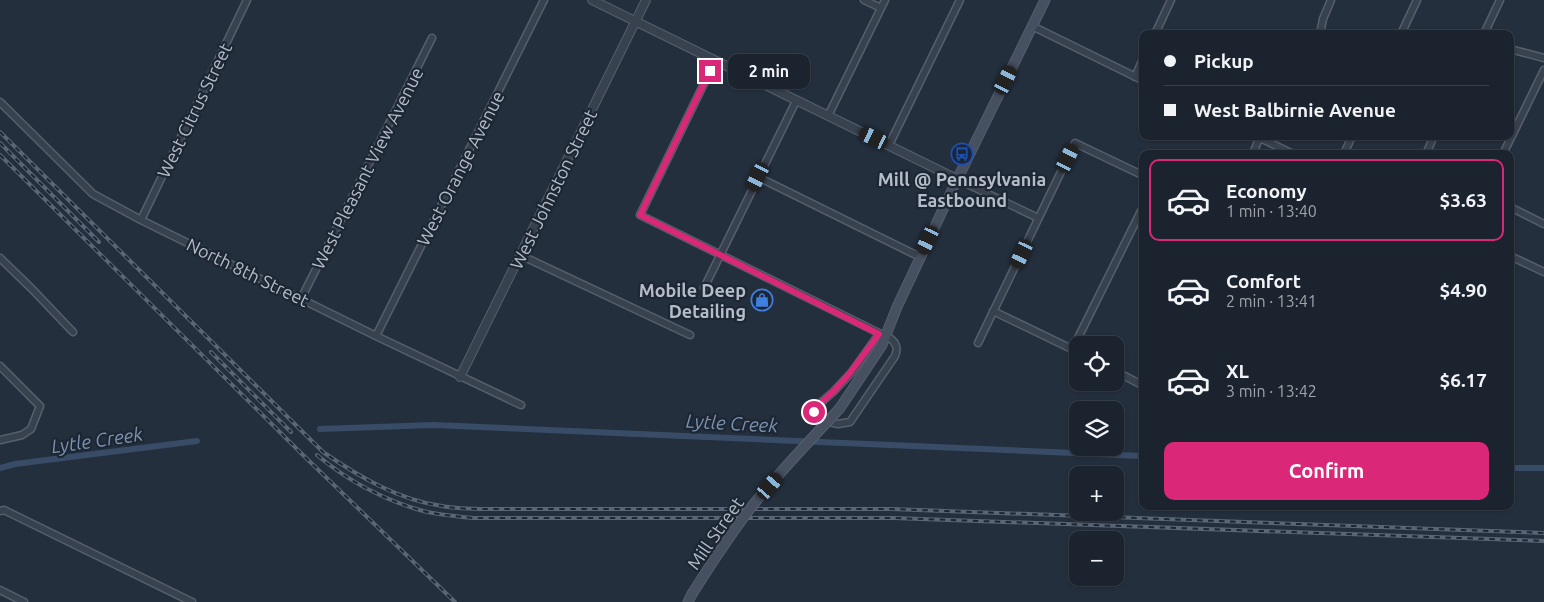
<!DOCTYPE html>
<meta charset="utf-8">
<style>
body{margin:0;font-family:Ubuntu,sans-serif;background:#242b36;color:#f1f3f6;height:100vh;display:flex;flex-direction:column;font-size:19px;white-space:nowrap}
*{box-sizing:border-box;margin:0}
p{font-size:16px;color:#a0a4aa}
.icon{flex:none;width:28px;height:28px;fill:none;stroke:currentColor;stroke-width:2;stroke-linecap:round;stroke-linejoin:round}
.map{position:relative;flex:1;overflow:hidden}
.sheet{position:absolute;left:1139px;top:150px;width:375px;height:360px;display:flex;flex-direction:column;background:#1b232e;border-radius:10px;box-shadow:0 1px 4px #0004,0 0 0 1px #39404a}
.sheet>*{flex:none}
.guide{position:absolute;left:1139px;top:30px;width:375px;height:110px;border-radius:10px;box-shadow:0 1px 4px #0004,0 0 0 1px #39404a;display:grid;align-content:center;height:110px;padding:0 25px;background:#1b232e}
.tools{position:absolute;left:1069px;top:336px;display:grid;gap:10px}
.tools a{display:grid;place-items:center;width:55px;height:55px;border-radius:10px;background:#1b232e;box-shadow:0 1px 4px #0004,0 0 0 1px #39404a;font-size:25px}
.end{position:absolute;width:22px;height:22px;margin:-11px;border:6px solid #db2777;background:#fff;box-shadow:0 0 0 2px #fff}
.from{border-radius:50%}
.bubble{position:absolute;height:35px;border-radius:10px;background:#1b232e;box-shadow:0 1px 4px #0004,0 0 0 1px #39404a;font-size:16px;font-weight:700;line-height:35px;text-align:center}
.car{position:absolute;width:15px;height:30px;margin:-15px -8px;border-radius:6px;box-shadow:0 0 4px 1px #0007;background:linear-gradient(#222 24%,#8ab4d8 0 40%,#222 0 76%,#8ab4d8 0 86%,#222 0)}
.guide b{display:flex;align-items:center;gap:18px;height:48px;font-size:19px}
.guide b+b{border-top:1px solid #39404a}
.guide i{width:12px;height:12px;background:#f1f3f6}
ul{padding:9px 0 0;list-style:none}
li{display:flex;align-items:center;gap:15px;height:82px;margin:0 10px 8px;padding:0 15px;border:2px solid transparent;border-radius:10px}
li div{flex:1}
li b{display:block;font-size:19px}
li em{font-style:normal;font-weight:700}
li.current{border-color:#db2777}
li>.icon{width:45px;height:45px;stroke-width:1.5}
.action{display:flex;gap:10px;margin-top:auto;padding:10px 25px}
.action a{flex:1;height:58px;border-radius:10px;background:#db2777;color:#fff;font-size:20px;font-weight:700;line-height:58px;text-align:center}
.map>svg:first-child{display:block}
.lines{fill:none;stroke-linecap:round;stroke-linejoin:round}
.canal{stroke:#394c67;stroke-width:6}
.minor-casing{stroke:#565f6c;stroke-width:9}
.tertiary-casing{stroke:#565f6c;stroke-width:10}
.secondary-casing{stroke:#565f6c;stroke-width:11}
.minor{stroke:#38414e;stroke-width:6}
.tertiary{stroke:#38414e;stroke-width:8}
.secondary{stroke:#465061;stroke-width:9}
.rail-casing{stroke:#5a6575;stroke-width:4}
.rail{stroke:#1d2633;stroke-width:2;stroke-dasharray:5.5;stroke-linecap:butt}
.secondary-bridge-casing{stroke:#565f6c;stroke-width:11;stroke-linecap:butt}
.secondary-bridge{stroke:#465061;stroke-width:9}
.route{stroke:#db2777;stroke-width:6}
.labels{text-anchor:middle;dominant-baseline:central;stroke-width:4.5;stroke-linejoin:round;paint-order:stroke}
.street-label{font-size:18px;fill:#b4bcc9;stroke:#1d2633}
.poi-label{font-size:18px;font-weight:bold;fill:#b4bcc9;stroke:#1d2633}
.water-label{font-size:19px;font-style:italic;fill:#7c92b1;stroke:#1d2633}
</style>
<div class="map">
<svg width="1544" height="602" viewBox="0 0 1544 602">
<rect width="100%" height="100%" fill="#242f3e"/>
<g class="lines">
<path class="canal" d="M320 429 433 425 1142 456
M0 468 15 464 197 441
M1510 468H1544"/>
<g class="minor-casing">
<path id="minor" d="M864 0 881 8
M1032 26 1142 80
M1155 34 1171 0
M1320 34 1323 19 1331 0
M1401 34 1417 0
M1484 34 1500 0
M1510 49 1544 58
M715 61 640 215 891 339C897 344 898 349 895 356L850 422 838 424 817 419 814 412 815 408 834 391 851 373 879 334
M1135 77 1142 61
M0 102 93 194 141 220 376 336 521 405
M828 116 885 0
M1256 136 1293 154
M889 145 960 0
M1253 154 1260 136
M1344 154 1352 136
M1426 154 1434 136
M1503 154 1544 70
M758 177 920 257
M957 179 1038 218
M1510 207 1544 224
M141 220 247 0
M520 255 690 335
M1510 256 1544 272
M0 258 32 289 73 332
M704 288 796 101
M301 299 432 38
M993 311 1078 352
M376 336 544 0
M978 343 1075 143 1142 175
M1072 350 1142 209
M0 366 40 406 31 429 22 435 0 440
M1115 371 1142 385
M0 511 4 510 192 602
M0 590 24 602"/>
</g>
<g class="tertiary-casing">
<path id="tertiary" d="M592 0 957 179
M460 377 646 0"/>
</g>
<g class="secondary-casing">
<path id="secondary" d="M840 408 882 345 897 307 954 186 1045 0
M688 602 692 594"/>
</g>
<use href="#minor" class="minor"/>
<use href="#tertiary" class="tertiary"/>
<use href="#secondary" class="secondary"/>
<g class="rail-casing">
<path id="rail" d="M0 132 323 452C358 476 398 500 442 506 457 509 473 509 488 509H891L1544 533
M0 143 99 242
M0 155 305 457 455 602
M211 352 291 432
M317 455C348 481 384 500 423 511 439 515 456 516 473 518H894L1544 541"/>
</g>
<use href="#rail" class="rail"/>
<g class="secondary-bridge-casing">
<path id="secondary-bridge" d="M692 594C709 567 727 540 746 514 774 477 808 443 840 408"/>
</g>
<use href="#secondary-bridge" class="secondary-bridge"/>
</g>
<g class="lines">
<path class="route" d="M710 71 640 215 879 334 850 373 834 391 815 408 814 412"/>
</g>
<defs>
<g id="bus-ring" transform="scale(1.125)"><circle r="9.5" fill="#1d2633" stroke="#1a4fb4" stroke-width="1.5"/><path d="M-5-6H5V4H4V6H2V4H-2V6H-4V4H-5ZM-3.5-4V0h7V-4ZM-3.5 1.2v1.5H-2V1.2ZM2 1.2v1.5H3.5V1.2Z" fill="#1a4fb4"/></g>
<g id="shop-ring" transform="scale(1.125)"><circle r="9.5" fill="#1d2633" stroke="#3f7fe0" stroke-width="1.5"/><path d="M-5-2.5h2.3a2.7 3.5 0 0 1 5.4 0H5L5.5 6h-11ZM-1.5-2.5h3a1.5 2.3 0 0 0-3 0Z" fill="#3f7fe0"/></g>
</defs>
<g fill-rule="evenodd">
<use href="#bus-ring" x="962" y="154"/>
<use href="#shop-ring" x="762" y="300"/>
</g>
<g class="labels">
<g class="street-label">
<text transform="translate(194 110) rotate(-64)">West Citrus Street</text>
<text transform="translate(367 168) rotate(-63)">West Pleasant View Avenue</text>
<text transform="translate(460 168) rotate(-63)">West Orange Avenue</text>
<text transform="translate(553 189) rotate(-64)">West Johnston Street</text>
<text transform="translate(248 272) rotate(26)">North 8th Street</text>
<text transform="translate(715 533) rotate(-55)">Mill Street</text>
</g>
<g class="poi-label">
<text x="962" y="179">Mill @ Pennsylvania<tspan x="962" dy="21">Eastbound</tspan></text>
<text x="746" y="290" text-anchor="end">Mobile Deep<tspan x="746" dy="21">Detailing</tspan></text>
</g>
<g class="water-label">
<text transform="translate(732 423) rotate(3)">Lytle Creek</text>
<text transform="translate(97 440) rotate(-8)">Lytle Creek</text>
</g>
</g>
</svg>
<div class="tools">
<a><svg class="icon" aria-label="locate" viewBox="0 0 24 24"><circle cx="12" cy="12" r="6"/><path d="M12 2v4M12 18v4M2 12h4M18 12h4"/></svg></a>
<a><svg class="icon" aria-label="layers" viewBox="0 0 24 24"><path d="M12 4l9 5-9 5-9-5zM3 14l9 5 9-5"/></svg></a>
<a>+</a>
<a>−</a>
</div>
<i class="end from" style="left:814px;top:412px"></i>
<i class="end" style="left:710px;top:71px"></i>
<div class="bubble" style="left:728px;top:54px;width:82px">2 min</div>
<i class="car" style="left:1006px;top:80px;rotate:26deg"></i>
<i class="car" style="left:874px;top:138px;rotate:296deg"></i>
<i class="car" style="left:1068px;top:158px;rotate:26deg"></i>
<i class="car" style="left:758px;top:177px;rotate:206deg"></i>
<i class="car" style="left:928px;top:240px;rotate:205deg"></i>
<i class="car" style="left:1022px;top:254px;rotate:205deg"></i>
<i class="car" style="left:770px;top:486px;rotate:41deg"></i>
<div class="guide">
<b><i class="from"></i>Pickup</b>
<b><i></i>West Balbirnie Avenue</b>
</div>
<section class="sheet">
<ul>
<li class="current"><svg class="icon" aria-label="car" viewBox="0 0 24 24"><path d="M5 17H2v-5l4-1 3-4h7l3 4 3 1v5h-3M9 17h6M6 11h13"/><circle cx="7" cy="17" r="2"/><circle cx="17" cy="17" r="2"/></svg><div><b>Economy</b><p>1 min · 13:40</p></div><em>$3.63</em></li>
<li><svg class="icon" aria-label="car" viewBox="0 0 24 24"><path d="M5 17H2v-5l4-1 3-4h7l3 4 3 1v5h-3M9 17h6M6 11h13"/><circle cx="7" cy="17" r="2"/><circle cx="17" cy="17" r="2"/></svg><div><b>Comfort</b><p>2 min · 13:41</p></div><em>$4.90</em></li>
<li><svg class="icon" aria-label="car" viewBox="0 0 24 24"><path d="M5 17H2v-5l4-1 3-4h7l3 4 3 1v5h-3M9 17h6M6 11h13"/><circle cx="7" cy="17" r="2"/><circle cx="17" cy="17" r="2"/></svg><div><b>XL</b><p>3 min · 13:42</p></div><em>$6.17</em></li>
</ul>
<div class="action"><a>Confirm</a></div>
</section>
</div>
